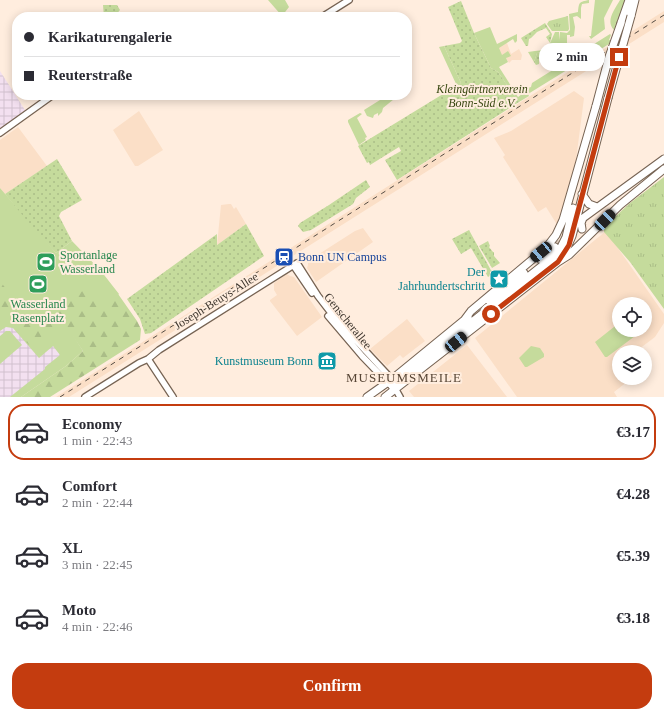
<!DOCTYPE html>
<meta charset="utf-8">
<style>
body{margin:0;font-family:"Times New Roman",serif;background:#f2f2f3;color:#2b2b33;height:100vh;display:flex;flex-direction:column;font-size:15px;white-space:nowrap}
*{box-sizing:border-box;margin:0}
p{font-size:13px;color:#7c7c81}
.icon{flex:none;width:22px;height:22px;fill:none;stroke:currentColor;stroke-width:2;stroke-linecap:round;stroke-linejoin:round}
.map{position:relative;height:397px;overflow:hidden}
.panel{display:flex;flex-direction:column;background:#fff;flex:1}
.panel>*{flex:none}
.top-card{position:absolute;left:12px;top:12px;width:400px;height:88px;border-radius:16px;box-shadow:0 2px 10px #0003;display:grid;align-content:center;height:88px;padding:0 12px;background:#fff}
.controls{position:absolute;left:612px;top:297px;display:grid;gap:8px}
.controls a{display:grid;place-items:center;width:40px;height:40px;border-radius:50%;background:#fff;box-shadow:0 2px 10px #0003;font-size:20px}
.end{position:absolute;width:18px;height:18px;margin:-9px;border:5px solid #c43c0f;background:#fff;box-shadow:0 0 0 2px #fff}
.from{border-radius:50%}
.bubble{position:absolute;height:28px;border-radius:14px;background:#fff;box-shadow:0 2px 10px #0003;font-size:13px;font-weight:600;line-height:28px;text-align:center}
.car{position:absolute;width:12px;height:24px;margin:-12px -6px;border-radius:5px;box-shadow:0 0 3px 1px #0007;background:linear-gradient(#222 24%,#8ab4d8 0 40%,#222 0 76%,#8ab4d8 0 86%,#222 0)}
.top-card b{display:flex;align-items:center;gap:14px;height:38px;font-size:15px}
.top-card b+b{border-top:1px solid #e1e1e2}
.top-card i{width:10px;height:10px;background:#2b2b33}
ul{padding:7px 0 0;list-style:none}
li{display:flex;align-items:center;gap:12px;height:56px;margin:0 8px 6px;padding:0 4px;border:2px solid transparent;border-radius:16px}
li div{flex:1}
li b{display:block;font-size:15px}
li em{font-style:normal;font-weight:600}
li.selected{border-color:#c43c0f}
li>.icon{width:36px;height:36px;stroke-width:1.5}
.primary-button{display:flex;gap:8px;margin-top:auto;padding:8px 12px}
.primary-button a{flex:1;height:46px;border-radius:16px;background:#c43c0f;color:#fff;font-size:16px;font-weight:600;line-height:46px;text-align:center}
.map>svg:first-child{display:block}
.built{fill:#fbdfc7;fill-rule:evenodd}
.industrial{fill:url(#industrial-grid)}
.grass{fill:#c5db9c}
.forest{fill:url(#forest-firs)}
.park{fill:url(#park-tufts)}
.garden{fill:url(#garden-dots)}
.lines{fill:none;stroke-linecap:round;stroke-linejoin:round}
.primary-tunnel{stroke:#d8c8bb;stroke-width:7;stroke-dasharray:7 3.5;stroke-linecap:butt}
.tertiary-casing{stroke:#766353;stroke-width:8}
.primary-casing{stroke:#766353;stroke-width:9}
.tertiary{stroke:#fff;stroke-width:5.5}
.primary{stroke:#fff;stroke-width:7}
.rail{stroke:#554c43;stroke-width:1;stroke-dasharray:5 5;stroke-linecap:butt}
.primary-bridge-casing{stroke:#766353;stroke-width:9;stroke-linecap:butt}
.primary-bridge{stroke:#fff;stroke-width:7}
.route{stroke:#c43c0f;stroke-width:5}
.labels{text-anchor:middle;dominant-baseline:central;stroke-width:4;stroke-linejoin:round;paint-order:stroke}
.park-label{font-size:12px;font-style:italic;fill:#3a4912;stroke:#ffedde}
.leisure-label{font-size:12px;fill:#27864d;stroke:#ffedde;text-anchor:start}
.transit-label{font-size:12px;fill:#164399;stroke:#ffedde;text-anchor:start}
.culture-label{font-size:12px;fill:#0d838f;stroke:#ffedde;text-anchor:end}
.street-label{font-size:12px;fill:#3e362e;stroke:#ffedde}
.neighbourhood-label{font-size:13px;letter-spacing:1px;fill:#584636;stroke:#ffedde}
</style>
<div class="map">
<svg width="664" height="397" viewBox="0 0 664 397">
<defs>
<pattern id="industrial-grid" width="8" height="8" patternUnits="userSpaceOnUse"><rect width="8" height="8" fill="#f3e0f0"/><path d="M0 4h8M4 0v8" fill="none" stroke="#d1c1ce"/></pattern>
<pattern id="forest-firs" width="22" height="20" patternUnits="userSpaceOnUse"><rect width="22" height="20" fill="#c5db9c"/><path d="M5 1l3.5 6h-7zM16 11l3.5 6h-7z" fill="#aabd87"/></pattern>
<pattern id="park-tufts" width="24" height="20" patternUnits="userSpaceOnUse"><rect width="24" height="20" fill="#c5db9c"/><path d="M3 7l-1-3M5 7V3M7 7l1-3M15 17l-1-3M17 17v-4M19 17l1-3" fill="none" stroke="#aabd87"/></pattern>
<pattern id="garden-dots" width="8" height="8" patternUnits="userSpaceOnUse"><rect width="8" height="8" fill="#c5db9c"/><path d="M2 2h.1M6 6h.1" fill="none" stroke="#aabd87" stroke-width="1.8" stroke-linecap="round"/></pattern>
</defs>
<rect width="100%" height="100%" fill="#ffedde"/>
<path class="built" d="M664 11V22L69 397H56Z
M507 43 511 54 519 49 522 55 521 60H512L509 63 506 58 503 60 497 44Z
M574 91 584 98 576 160 559 224 556 223 546 207 538 212 503 157 505 155 494 138 511 131Z
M139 111 163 150 138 166H135L113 130Z
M18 127 47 166 5 194 0 188V140Z
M229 204H231L234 209 236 207 246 224 217 245 221 205Z
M363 228 373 242 316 282 307 268 308 265V261L355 231Z
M606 231 664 314V323L655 337 635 352H619V378H632L614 392 617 397H517L475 338ZM619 304H645V330H619Z
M287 274 290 276 294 277 322 317 297 336 270 301V300L277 295 274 290V283Z
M407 319 425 341 403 358 400 355 387 366 370 349Z
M467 345 507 397H414L409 391Z"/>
<path class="industrial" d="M0 71 25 110 0 129Z
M0 313 63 322 83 351 20 397H0Z"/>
<path class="grass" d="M268 0H285L289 7 282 16Z
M589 0V3L582 4 581 8V19L577 16 573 17 575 27 574 36 570 37V35H567V44L554 43 550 51 537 53 534 62 528 52C549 49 546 52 555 32H559V40L560 32 567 33 570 30 569 14 578 12C579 2 579 2 589 0Z
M595 0H613L604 18 605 29 591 39 589 36H591Z
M620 0H625L614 30C605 21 615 9 620 0Z
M490 27 497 44 517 34V41L515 43 513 39 499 48 502 55 508 51 511 56 506 58 508 62 499 67 518 97 526 91 524 88H528L531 87 532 83 610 34 611 35 609 40H611L609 44 528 94 529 96 519 102 498 72 491 68 474 33Z
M444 46 461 83 457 86 439 47Z
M388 95H399L383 108 382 112 378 116V113L374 115 373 118 367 116 364 110Z
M360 113 362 114 357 118 367 137 365 138 366 140 359 145 348 122V120Z
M0 188 56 253 72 241 101 271 119 294 71 332 83 351 66 366 21 397H10L45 369V367L60 355 53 346 39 358 13 328 6 327 0 331Z
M619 323V330H638L639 333 607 357H605L595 342Z
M6 331H10L22 345 0 364V336Z
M531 346 540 348 544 354V357L527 367H525L519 358Z"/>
<path class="forest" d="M0 281 30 320 86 289 101 304 116 291 137 321 141 329 140 340 50 397H21L66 366 83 351 63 322 29 345 0 313Z"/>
<path class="park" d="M568 16 569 29 568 31H552L547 24 549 21Z
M664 177V309L630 262 604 232V227L630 203Z"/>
<path class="garden" d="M461 1 474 33 491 68 498 72 519 102 397 180 385 160 401 151 399 147 370 165 369 162 367 163 358 146 461 83 444 46 460 43 462 41 448 7Z
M103 5H117L120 10 114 17H104Z
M545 23 552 34 550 43 546 37 550 34 546 28 537 32 531 38 529 39 528 46H526L521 38Z
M565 43V47L557 46 555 47 554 55 550 58 542 56 539 57V64L536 65 534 62 537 53 550 51 554 43Z
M57 159 82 200 61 212 59 216 72 241 56 253 38 234 5 194Z
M366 180 370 187 356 198 353 204 311 230 303 232 298 226 300 223 329 205Z
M246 224 264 256 151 333 145 334 140 319 127 299 217 234V245Z
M469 230 493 274 488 277 471 248 461 254 452 239Z
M488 241 490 246 489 247 493 252H494V256L500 263 492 268 479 246Z"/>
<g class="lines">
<path class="primary-tunnel" d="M555 247 587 220"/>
<g class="tertiary-casing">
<path id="tertiary" d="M322 17 349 0
M0 133 53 95
M293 265 312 293
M328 316 362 356 389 384
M148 359 173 397
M85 397 139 363 148 359 159 350 297 263 318 296 335 318 387 374 400 397"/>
</g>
<g class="primary-casing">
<path id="primary" d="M631 16 635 0
M621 23 629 0
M582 194 589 204 597 207
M582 229 581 223 583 218 664 159
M561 258 566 250 572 236 608 98
M540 259 555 247
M489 301 497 296 524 273
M465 319 471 311 546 248 556 235 563 220 596 106
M392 386 558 253 566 237 573 208
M367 397 391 380 468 317
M385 397 558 262 569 255 620 205 664 169"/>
</g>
<use href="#tertiary" class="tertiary"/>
<use href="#primary" class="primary"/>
<path class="rail" d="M60 397 664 15"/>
<g class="primary-bridge-casing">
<path id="primary-bridge" d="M608 98 631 16
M596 106 609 57 621 23"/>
</g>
<use href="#primary-bridge" class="primary-bridge"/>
</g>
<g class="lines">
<path class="route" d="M491 314 558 262 569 245 619 57"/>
</g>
<defs>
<g id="station-square" transform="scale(1)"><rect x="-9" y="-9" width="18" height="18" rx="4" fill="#1a4fb4" stroke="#ffedde"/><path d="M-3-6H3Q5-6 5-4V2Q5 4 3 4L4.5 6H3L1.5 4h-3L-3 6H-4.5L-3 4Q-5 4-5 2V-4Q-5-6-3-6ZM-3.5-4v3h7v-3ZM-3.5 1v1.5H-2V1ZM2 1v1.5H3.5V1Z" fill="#fff"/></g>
<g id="stadium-square" transform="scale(1)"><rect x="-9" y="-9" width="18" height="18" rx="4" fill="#2e9e5b" stroke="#ffedde"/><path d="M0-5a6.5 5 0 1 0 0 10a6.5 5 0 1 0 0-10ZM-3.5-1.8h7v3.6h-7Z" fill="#fff"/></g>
<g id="sight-square" transform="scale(1)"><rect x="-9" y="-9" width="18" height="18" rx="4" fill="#0f9aa8" stroke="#ffedde"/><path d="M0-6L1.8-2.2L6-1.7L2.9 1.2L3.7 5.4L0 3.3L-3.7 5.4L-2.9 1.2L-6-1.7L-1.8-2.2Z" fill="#fff"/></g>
<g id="museum-square" transform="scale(1)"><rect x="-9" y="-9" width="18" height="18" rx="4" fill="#0f9aa8" stroke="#ffedde"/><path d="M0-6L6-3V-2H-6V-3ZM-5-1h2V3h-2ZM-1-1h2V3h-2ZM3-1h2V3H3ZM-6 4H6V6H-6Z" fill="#fff"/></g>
</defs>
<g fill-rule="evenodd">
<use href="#station-square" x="284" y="257"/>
<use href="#stadium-square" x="46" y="262"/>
<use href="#sight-square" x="499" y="279"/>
<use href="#stadium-square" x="38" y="284"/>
<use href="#museum-square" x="327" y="361"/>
</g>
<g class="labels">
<g class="park-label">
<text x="482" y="89">Kleingärtnerverein<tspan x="482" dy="14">Bonn-Süd e.V.</tspan></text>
</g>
<g class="leisure-label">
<text x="60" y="255">Sportanlage<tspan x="60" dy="14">Wasserland</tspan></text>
<text x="38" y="304" text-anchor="middle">Wasserland<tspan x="38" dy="14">Rasenplatz</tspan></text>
</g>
<g class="transit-label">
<text x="298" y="257">Bonn UN Campus</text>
</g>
<g class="culture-label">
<text x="485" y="272">Der<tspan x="485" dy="14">Jahrhundertschritt</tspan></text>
<text x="313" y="361">Kunstmuseum Bonn</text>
</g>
<g class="street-label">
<text transform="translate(216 301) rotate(-32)">Joseph-Beuys-Allee</text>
<text transform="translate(348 321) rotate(51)">Genscherallee</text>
</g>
<g class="neighbourhood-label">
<text x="404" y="377">MUSEUMSMEILE</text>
</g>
</g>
</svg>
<div class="controls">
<a><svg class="icon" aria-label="locate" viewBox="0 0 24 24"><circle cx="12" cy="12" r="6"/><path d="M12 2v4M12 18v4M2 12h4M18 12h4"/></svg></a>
<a><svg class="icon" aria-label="layers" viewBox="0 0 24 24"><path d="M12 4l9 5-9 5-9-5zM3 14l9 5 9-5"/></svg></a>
</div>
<i class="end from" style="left:491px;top:314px"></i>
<i class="end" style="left:619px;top:57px"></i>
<div class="bubble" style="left:539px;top:43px;width:66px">2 min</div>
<i class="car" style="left:605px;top:220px;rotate:45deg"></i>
<i class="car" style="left:541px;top:252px;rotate:230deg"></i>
<i class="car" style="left:456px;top:342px;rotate:51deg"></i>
<div class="top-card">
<b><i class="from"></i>Karikaturengalerie</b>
<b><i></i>Reuterstraße</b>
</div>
</div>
<section class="panel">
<ul>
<li class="selected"><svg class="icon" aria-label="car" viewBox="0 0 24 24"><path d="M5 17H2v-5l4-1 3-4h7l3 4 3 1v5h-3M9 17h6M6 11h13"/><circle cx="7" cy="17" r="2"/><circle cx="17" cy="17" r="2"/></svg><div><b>Economy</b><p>1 min · 22:43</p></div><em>€3.17</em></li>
<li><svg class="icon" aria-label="car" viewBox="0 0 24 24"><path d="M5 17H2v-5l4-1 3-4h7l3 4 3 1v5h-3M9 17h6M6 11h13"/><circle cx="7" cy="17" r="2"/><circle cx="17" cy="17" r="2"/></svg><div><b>Comfort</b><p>2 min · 22:44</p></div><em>€4.28</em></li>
<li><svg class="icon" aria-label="car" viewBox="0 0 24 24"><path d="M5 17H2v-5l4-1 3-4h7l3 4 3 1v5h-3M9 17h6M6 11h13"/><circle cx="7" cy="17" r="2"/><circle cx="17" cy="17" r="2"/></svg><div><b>XL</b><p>3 min · 22:45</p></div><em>€5.39</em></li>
<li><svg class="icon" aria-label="car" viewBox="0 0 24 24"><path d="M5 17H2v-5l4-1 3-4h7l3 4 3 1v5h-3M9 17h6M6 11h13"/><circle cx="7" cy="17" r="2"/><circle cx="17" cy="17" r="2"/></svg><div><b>Moto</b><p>4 min · 22:46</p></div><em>€3.18</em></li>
</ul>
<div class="primary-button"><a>Confirm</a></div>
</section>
